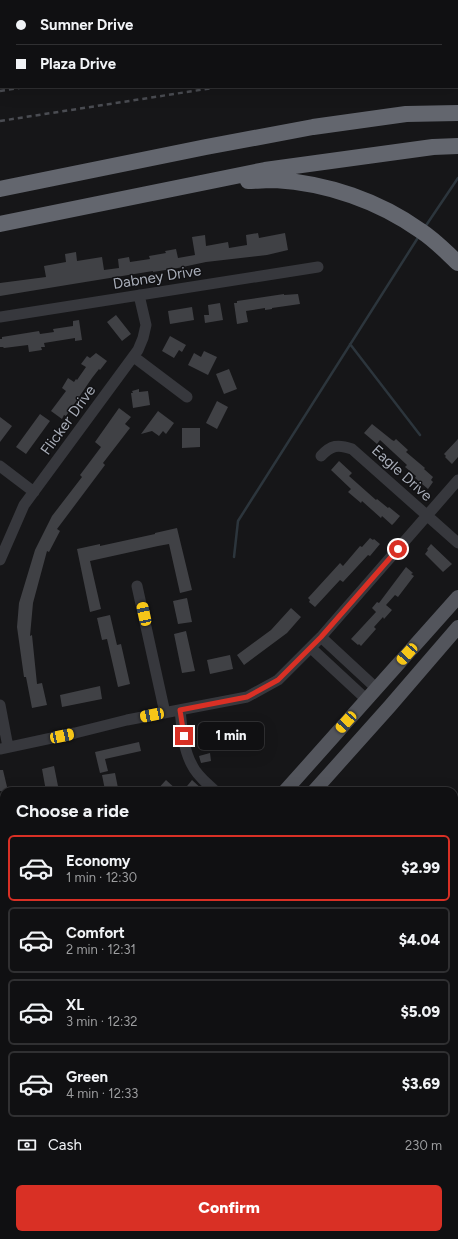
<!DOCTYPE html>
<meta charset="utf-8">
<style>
body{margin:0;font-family:Figtree,sans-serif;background:#1e1e20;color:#f1f3f6;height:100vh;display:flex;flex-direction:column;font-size:15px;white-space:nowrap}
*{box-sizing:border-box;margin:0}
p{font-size:13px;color:#9c9d9f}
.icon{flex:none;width:22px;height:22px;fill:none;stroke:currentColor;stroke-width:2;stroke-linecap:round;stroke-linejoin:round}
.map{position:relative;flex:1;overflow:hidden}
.drawer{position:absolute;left:0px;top:787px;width:458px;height:452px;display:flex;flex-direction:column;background:#101012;border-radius:12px 12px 0 0;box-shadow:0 4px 16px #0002,0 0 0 1px #303032}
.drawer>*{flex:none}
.guide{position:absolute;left:0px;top:0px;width:458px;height:88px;box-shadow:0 4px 16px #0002,0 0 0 1px #303032;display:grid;align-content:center;height:88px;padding:0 16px;background:#101012}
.end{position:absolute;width:18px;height:18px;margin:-9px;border:5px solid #d93025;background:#fff;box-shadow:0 0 0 2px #fff}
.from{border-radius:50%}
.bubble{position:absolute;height:28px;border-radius:6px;background:#101012;box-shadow:0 4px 16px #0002,0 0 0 1px #303032;font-size:13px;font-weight:800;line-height:28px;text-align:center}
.car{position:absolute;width:12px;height:24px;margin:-12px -6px;border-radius:5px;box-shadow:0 0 3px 1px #0007;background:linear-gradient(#f5c518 24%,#345 0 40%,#f5c518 0 76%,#345 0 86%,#f5c518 0)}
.guide b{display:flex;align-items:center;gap:14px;height:38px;font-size:15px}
.guide b+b{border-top:1px solid #303032}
.guide i{width:10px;height:10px;background:#f1f3f6}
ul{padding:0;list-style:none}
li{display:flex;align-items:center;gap:12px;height:66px;margin:0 8px 6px;padding:0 8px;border:2px solid #303032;border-radius:6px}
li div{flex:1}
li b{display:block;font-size:15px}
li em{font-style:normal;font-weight:800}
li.selected{border-color:#d93025}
li>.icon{width:36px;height:36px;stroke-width:1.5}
h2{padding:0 16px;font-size:18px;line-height:48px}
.pay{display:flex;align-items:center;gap:10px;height:44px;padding:0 16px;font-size:15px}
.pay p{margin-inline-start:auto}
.primary-button{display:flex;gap:8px;margin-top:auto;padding:8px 16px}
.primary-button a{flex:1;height:46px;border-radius:6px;background:#d93025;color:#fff;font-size:16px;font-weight:800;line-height:46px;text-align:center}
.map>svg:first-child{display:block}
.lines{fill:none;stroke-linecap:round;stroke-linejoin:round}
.stream{stroke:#2c353c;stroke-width:2.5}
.building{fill:#404145}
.minor{stroke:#37383d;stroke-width:11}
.major{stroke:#53555c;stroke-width:14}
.highway{stroke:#63666e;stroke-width:16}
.rail{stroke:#4a4c52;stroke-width:2.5;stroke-dasharray:5 4;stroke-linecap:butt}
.route{stroke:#d93025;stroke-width:5}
.labels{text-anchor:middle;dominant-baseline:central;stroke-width:3;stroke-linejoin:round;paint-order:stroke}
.street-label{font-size:15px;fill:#a8adb8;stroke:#111113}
</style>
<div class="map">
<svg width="458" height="1239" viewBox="0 0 458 1239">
<rect width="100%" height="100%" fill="#161618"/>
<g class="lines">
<path class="stream" d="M425 227 458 178
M350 344 420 435
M234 557 238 521 419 236"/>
</g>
<path class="building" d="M258 233 259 238 285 233 288 250 267 255 206 262 178 268 153 272V271L73 284 0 296V283L46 277 44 266 66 262 65 254 76 252 77 261 102 257 104 270 119 268 118 259 129 257 130 262 150 259 149 256 166 253 165 251 176 249 178 258 195 255 192 237 205 235 206 246 228 242 229 248 247 245 246 235Z
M284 294V295L298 294 300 304 272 308V309L265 310V308L246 311 248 322 237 324 234 303H237V301Z
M220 303 223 320 205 323 204 315H209L208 305Z
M192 307 194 320 170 324 168 311Z
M116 315 131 334 122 341 107 322Z
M79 320 82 340 75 341V338L44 343 45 347H41L42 350 29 352 28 345 4 348 3 347H0V339H2V337L39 331 40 334 54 332 53 329 73 326V321Z
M170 336 186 345 182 352 179 350 174 358 162 351Z
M204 351 217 357 208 375 188 365 194 353 201 357Z
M96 353 107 361 100 370 99 369 92 378 66 416 64 415 62 419 51 411 66 391 62 388 68 378 74 382 76 379 77 380 86 367 81 364 87 356 90 358Z
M229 369 237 389 224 394 216 374Z
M139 389V392L148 391 150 405 133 408 131 393H133L132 391Z
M217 401 228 407 217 429 206 423Z
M119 408 131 417 125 424 130 428 103 463 105 465 57 529 60 531 49 552 47 551 33 603 30 636 32 635 37 684 42 683 47 705 32 708 26 677H24L17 627 19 603 35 550 52 516 82 477 80 475 101 447 95 442Z
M158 411 174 423 166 434 163 431 159 436 152 431 141 434Z
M40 414 50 421 26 454 16 447Z
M0 417 12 426 0 442Z
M372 424 392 440 394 441 396 439 408 450 406 452 425 468 424 469 433 477 431 480 433 482 428 489 415 478 416 476 405 467 407 465 380 440 377 444 364 433Z
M182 428H200V447L182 448Z
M458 439V457L452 464 445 457 446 456 444 454Z
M339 461 352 473 349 476 376 500 377 499 388 508 389 507 400 516 395 522 392 525 382 516 381 518 362 501 361 503 348 492 351 489 331 470Z
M177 528 192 590 180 593 169 544 158 546 90 561 101 609 90 612 77 549 100 544V546L155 534V533Z
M370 538 373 540 374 539 380 544 370 556 368 555 343 582 340 580 315 607 309 602 310 600 308 598 340 563 343 566 360 546 362 547Z
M431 544 452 564 443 572 425 554 428 550 427 549Z
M406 567 413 573 411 574 414 576 398 597 395 595 386 605 392 610 384 619 383 617 374 627 376 629 361 646 359 644 358 645 351 639 376 612 372 608 377 602 379 603Z
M187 598 192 622 178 624 173 601Z
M291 608 301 617 287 633 244 665 237 655 271 630Z
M110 615 117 645 121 644 130 684 118 687 107 639 102 640 97 618Z
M186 631 195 671 182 673 174 634Z
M230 655 233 669 210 674 207 660Z
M100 686 102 699 62 707 60 695Z
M225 724 227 733 210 737 208 728Z
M139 742 141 751 105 759 108 771 100 773 95 752Z
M210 753 211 761 201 763 199 756Z
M54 766 59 791H46L42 769Z
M0 770H3L8 791H0Z
M115 773 118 788 105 790 102 775Z
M166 780 178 791H156Z
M192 780 204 791H183Z"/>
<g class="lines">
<path class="minor" d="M0 317 318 267
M134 357 187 397
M321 456C331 445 338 444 352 449L458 543
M0 466 34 492
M0 560 24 505 138 350 143 338 146 325 139 295
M137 586 165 713
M321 637 376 688
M311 648 366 699
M0 705 8 747
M180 710C182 728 183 749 192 765 197 776 207 783 215 791
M0 749 75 733 127 720 247 697 278 680 321 637 458 480
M454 985 458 982
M454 1025 458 1028
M0 1070 4 1065
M454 1190 458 1193
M304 1235 309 1239
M90 1239 94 1235
M189 1239 194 1235"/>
<path class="major" d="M285 791 458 597
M314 791 390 706 458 627
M0 1113 4 1108
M0 1145 4 1140"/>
<path class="highway" d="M248 181C257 181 266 180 275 180 327 183 379 201 421 231 435 240 446 252 458 263
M0 189 206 147 313 127 406 114 458 113
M0 224 265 170 433 147 458 146"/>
<path class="rail" d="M74 0 78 1
M112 0 115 1
M127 0 131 1
M238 1 239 0
M339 1 346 0
M457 22 458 21
M457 51H458
M0 82H1
M0 91 25 87
M0 121 219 87"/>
</g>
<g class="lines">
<path class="route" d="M184 736 180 710 247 697 278 680 321 637 398 549"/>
</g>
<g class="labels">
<g class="street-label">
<text transform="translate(157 277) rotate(-9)">Dabney Drive</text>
<text transform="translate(68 420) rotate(-54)">Flicker Drive</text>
<text transform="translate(402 473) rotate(42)">Eagle Drive</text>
</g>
</g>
</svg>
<i class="end from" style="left:398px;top:549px"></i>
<i class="end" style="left:184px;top:736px"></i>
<div class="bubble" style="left:198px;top:722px;width:66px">1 min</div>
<i class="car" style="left:144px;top:614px;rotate:348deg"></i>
<i class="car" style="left:407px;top:654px;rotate:222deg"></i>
<i class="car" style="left:152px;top:715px;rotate:259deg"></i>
<i class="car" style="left:346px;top:722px;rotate:222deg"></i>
<i class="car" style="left:62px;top:736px;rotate:78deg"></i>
<div class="guide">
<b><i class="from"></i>Sumner Drive</b>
<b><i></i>Plaza Drive</b>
</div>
<section class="drawer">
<h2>Choose a ride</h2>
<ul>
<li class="selected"><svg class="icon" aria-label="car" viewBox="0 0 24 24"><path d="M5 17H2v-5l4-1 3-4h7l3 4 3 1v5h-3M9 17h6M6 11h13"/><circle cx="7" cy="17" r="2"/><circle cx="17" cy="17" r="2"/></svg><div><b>Economy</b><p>1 min · 12:30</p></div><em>$2.99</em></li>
<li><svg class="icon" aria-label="car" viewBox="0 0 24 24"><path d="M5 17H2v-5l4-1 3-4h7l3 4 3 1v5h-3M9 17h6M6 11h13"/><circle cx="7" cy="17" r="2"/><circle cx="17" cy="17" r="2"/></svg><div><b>Comfort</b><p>2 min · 12:31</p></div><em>$4.04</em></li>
<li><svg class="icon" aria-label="car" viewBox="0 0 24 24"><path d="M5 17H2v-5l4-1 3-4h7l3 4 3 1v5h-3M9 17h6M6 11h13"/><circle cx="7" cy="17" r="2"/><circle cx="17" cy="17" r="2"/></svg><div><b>XL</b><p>3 min · 12:32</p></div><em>$5.09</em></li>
<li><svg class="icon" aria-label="car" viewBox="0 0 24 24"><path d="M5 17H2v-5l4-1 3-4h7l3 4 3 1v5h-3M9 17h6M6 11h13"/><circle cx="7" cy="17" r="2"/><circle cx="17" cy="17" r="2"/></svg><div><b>Green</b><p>4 min · 12:33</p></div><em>$3.69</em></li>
</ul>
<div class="pay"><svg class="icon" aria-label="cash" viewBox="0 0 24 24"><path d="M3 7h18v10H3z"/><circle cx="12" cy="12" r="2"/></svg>Cash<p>230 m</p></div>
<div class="primary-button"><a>Confirm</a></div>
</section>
</div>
